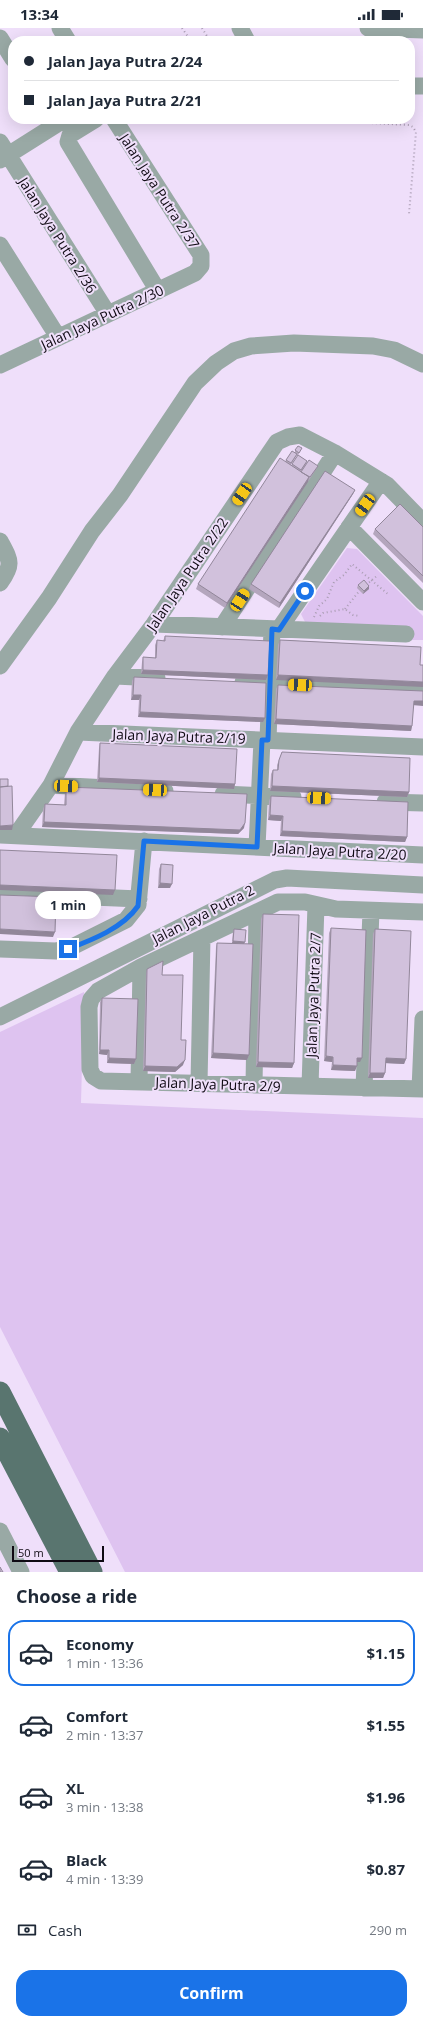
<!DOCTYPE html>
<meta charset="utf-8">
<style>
body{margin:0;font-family:"Open Sans",sans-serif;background:#f6f6f7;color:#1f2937;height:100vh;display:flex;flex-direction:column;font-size:15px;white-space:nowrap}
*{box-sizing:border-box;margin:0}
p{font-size:13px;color:#747a83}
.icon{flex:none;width:22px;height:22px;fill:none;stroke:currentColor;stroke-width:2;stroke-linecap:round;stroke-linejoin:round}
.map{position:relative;height:1544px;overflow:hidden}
.side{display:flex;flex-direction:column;background:#fff;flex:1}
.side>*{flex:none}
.hud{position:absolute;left:8px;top:8px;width:407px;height:88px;border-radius:16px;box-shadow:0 4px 16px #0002;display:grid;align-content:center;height:88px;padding:0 16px;background:#fff}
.scale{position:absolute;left:12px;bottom:10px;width:92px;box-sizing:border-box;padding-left:4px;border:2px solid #0f0a13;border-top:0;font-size:11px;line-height:14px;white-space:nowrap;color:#0f0a13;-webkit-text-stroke:3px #efdffa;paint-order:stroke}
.end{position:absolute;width:18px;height:18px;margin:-9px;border:5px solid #1a73e8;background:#fff;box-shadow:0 0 0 2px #fff}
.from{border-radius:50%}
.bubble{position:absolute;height:28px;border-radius:14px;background:#fff;box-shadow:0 4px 16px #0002;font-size:13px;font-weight:700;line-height:28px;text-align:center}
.car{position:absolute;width:12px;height:24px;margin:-12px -6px;border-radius:5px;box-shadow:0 0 3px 1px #0007;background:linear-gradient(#f5c518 24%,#345 0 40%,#f5c518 0 76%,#345 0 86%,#f5c518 0)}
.hud b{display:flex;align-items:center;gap:14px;height:38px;font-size:15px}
.hud b+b{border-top:1px solid #e0e1e3}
.hud i{width:10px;height:10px;background:#1f2937}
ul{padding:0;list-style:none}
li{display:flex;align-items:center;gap:12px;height:66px;margin:0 8px 6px;padding:0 8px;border:2px solid transparent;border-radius:16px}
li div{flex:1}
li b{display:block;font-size:15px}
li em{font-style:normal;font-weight:700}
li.current{border-color:#1a73e8}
li>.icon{width:36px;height:36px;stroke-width:1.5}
h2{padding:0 16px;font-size:18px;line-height:48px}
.pay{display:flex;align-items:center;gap:10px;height:44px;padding:0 16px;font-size:15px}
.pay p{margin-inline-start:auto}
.primary-button{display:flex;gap:8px;margin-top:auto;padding:8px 16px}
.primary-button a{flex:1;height:46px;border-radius:16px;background:#1a73e8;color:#fff;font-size:16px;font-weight:700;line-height:46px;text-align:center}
.status{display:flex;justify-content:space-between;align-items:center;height:28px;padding:0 20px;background:#fff;direction:ltr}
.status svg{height:11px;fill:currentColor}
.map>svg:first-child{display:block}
.green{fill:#dec3f0}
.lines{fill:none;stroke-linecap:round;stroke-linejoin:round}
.path{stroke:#aa9db3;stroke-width:2;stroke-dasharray:1 3;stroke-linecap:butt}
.minor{stroke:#99a9a5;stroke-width:17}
.major{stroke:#59756f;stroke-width:21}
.wall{fill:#b4a6bd;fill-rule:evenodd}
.shaded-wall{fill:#92879a}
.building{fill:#d1c1dc;stroke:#92879a}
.route{stroke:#1a73e8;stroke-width:5}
.labels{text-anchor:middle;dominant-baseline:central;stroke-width:4;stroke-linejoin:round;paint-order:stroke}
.street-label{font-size:14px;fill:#0f0a13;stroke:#efdffa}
</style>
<div class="status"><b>13:34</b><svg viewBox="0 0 49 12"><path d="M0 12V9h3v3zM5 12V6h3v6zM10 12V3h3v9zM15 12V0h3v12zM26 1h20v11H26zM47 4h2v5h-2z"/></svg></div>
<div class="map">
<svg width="423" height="1544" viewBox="0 0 423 1544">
<rect width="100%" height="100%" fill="#efdffa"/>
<path class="green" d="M347 520 357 521 423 588V612H411L305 594 301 586Z
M84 964 81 1075 423 1090V1544H125L0 1299V1004Z"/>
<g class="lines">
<path class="path" d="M182 0 191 13
M202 0 210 13
M292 91 409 97 413 99 416 104 409 186
M366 557 378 547
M345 581 360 562
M320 588 323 585 345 581 353 587 360 588
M314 589 319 578 327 571 334 554 344 547 352 536 389 567"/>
<path class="minor" d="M60 0 68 13
M240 0 247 13
M368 0 423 2
M0 10 13 31
M410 58H423
M96 91 70 107 68 114 158 263
M0 114 108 286
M0 132 65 91
M0 217 58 309
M0 337 195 245 201 238V227L114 91
M349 499 423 574
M0 513C10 532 14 536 0 555
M154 596 406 606
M222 599 335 425
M279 601 381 453
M0 638 49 570 92 503 120 467 195 355 216 335 234 323 251 318 294 315 373 318 394 322 423 336
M115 648 157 650
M243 654 423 663
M78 704 423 719
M268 712 272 601
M51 757 165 763
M223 766 293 769
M385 774 423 775
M0 807 423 827
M16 807 51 757 78 704 115 648 154 596 277 414 288 409 300 407 335 425 387 457 423 494
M257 819 262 712
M0 865 139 871
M423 884 336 881 305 874H278L141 939 98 963 91 971 89 979 90 1041 93 1048 101 1053 423 1061
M0 921 56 923 68 921 126 892 138 877 144 813
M0 989 275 852 287 850 423 857
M139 1054 141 939
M199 1055 202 910
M254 1057 257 884
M310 1058 316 877
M364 1060 371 883
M420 1061 423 991
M0 1503 21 1544"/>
<path class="major" d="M0 1364 92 1544
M0 1410 70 1544"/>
</g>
<path class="wall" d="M302 420 298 427 307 433 306 436 301 444 317 440 225 580 196 561 198 556 286 432 295 424V422ZM297 427H298L291 438V437Z
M355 462 353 466 279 580 249 561 251 556Z
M423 499V555L373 506 375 501Z
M358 557 369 561 363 566 357 560Z
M165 608 268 647 266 652 141 646 142 634 143 629 155 630V617L157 612 163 613Z
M280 612 421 619 276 652 278 617Z
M134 649 263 694 138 689 139 672H131L132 653Z
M278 657 413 677 412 698 411 703 274 696 276 661Z
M100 715 235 756 234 761 97 754 99 720Z
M282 724 409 764 407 769 270 763 271 746 273 742H277V737Z
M66 759 244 800 238 806 42 799 43 781 45 776 64 777 65 764Z
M271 768 407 809 405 814 280 808 281 793 268 792 269 773Z
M161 836 170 860H158L159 841Z
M263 886 294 1035 292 1040 256 1039 261 891Z
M331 900 360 1034H357L355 1043 331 1042 332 1034 324 1033 329 905Z
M234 901 244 915 249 1027 247 1032 211 1030 216 919 217 915H232L233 903Z
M375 901 406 1031 404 1036 385 1035V1045L383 1050H368L373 906Z
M147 941 162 947 181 1012 183 1037 175 1044 143 1043 146 945Z
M102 970 136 1031 134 1036 107 1035V1027L99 1026 100 974Z"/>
<path class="shaded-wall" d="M309 449 308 454 225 580 227 575Z
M355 462 353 466 279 580 280 575Z
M369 558V561L363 566 364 563Z
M143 642 268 647 266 652 141 646Z
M278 647 423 654V659L276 652Z
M133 667H141L139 672H131Z
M414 673H423V678L412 677Z
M140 684 265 690 263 694 138 689Z
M276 691 412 698 411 703 274 696Z
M99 750 235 756 234 761 97 754Z
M272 758 409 764 407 769 270 763Z
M270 787 283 788 281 793 268 792Z
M44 794 245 795 244 800 238 806 42 799Z
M13 797 12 802H0V798Z
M282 803 407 809 405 814 280 808Z
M160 855 172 856 170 860H158Z
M0 857 115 862 113 867 0 862Z
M0 901 55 904 53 909 0 906Z
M233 913 245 914 244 916 232 915Z
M100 1022H109L107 1027 99 1026Z
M213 1025 249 1027 247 1032 211 1030Z
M326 1028 333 1029 332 1034 324 1033Z
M109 1030 136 1031 134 1036 107 1035Z
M357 1030H362L360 1034H356Z
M386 1030 406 1031 404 1036 384 1035Z
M185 1032 183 1037 175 1044 143 1043 145 1038Z
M258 1034 294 1035 292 1040 256 1039Z
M333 1037 357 1038 355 1043 331 1042Z
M370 1045H385L383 1050H368Z"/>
<path class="building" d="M298 418 302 420 299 425 295 422Z
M292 423 297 426 291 435 286 432Z
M298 427 307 433 301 442 292 436Z
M280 430 309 449 227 575 198 556Z
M309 432 318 438 310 449 301 444Z
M325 443 355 462 280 575 251 556Z
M400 476 423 499V548L375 501Z
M364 552 369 558 364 563 358 557Z
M165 608 270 613 268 647 143 642V629L156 630 157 612 165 613Z
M280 612 421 619 420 637H423V654L278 647Z
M134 649 266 655 265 690 140 684 141 667H133Z
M278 657 423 663V673H414L412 698 276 691Z
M100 715 237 721 235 756 99 750Z
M282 724 410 730 409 764 272 758 273 742H278L279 732Z
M0 751H8V758L0 759Z
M12 758 13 797 0 798V759Z
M66 759 247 766 245 795 240 802 44 794 45 776 66 777Z
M271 768 408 774 407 809 282 803 283 788 270 787Z
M0 822 117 827 115 862 0 857Z
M161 836 173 837 172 856 160 855Z
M0 867 56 869 55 904 0 901Z
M263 886 299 887 294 1035 258 1034Z
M331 900 366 902 362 1030H357V1038L333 1037V1029L326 1028Z
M234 901 246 902 245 914 233 913Z
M375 901 411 903 406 1031 386 1030 385 1045H370Z
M217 915 253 916 249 1027 213 1025Z
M163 933 162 947H183L181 1012H186L185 1032 177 1039 145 1038 147 941Z
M102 970 138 971 136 1031 109 1030V1022H100Z
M0 1539 3 1544H0Z"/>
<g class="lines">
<path class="route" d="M68 921C92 912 123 900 138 878L144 813 257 819 262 712H268L272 601 279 602 305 563"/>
</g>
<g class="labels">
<g class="street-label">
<text transform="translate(160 163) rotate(57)">Jalan Jaya Putra 2/37</text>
<text transform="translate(58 207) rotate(58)">Jalan Jaya Putra 2/36</text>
<text transform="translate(102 289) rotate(-25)">Jalan Jaya Putra 2/30</text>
<text transform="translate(187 546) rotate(-56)">Jalan Jaya Putra 2/22</text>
<text transform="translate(179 708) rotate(2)">Jalan Jaya Putra 2/19</text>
<text transform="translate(340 823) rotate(3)">Jalan Jaya Putra 2/20</text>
<text transform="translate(203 886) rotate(-27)">Jalan Jaya Putra 2</text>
<text transform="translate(313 967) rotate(-88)">Jalan Jaya Putra 2/7</text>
<text transform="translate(218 1056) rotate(2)">Jalan Jaya Putra 2/9</text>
</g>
</g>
</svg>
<div class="scale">50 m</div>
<i class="end from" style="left:305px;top:563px"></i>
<i class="end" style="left:68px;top:921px"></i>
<div class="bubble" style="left:35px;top:863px;width:66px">1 min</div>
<i class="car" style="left:242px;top:466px;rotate:214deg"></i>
<i class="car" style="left:365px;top:477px;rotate:216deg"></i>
<i class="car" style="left:240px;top:572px;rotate:33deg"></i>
<i class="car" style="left:300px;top:657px;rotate:273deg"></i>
<i class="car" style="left:66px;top:758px;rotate:93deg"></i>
<i class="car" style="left:155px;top:762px;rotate:273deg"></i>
<i class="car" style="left:319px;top:770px;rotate:93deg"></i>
<div class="hud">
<b><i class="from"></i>Jalan Jaya Putra 2/24</b>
<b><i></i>Jalan Jaya Putra 2/21</b>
</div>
</div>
<section class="side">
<h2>Choose a ride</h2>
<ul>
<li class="current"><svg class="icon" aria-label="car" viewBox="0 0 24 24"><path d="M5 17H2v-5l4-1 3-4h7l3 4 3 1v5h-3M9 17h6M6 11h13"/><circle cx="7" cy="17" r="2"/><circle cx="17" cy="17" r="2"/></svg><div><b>Economy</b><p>1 min · 13:36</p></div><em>$1.15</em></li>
<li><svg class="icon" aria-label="car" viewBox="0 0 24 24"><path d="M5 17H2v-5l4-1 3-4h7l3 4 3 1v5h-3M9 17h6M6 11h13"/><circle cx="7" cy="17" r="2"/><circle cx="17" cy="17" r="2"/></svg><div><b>Comfort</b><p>2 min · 13:37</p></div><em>$1.55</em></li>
<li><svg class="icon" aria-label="car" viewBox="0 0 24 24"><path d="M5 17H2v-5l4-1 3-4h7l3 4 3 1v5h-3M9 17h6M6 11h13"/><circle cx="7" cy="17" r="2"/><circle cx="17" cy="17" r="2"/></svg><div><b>XL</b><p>3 min · 13:38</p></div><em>$1.96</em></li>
<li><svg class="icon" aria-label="car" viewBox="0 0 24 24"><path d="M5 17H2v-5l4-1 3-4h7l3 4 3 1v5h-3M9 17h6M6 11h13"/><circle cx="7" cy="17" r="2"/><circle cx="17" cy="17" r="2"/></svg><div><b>Black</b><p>4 min · 13:39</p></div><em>$0.87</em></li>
</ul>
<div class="pay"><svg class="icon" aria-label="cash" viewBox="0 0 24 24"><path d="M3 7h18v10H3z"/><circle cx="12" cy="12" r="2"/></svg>Cash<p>290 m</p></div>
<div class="primary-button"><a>Confirm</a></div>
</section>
